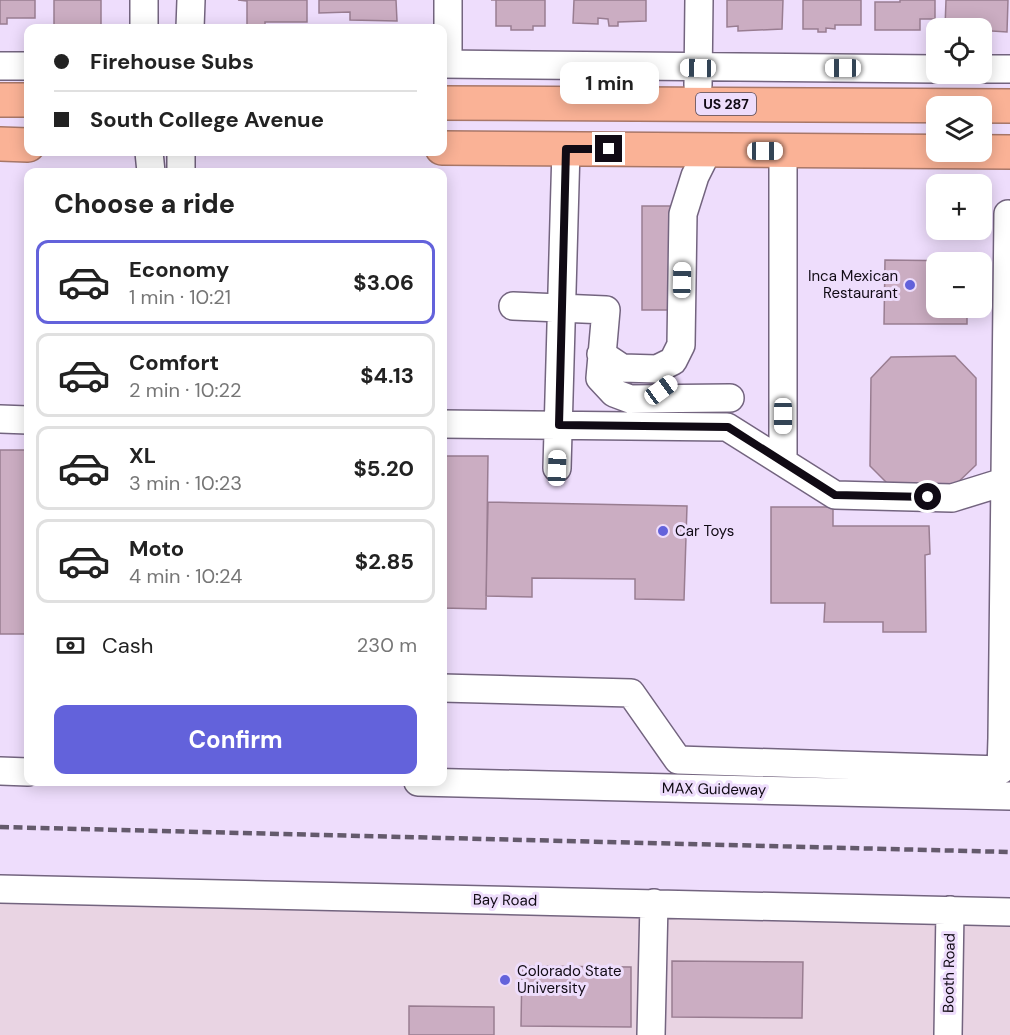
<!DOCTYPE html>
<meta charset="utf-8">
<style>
body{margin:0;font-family:"DM Sans",sans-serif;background:#f2f2f2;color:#222;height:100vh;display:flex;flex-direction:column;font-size:22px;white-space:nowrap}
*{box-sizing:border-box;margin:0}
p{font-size:20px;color:#767676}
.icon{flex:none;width:33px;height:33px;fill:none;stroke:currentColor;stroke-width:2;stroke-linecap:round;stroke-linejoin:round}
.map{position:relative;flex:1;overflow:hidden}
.sheet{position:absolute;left:24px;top:168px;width:423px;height:618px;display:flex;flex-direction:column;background:#fff;border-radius:12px;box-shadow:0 3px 15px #0003}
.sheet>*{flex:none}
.banner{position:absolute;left:24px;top:24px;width:423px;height:132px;border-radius:12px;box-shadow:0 3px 15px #0003;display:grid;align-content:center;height:132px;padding:0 30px;background:#fff}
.controls{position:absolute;left:926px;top:18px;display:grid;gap:12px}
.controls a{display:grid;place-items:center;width:66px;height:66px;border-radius:12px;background:#fff;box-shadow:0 3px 15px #0003;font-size:30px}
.end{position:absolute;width:27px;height:27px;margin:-14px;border:8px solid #100a14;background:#fff;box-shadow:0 0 0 3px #fff}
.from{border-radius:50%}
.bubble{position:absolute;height:42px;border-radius:12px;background:#fff;box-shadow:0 3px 15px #0003;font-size:20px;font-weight:700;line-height:42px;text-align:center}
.car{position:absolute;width:18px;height:36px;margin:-18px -9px;border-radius:8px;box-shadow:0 0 4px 2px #0007;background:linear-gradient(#fff 24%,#345 0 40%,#fff 0 76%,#345 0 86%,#fff 0)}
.banner b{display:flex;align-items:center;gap:21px;height:57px;font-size:22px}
.banner b+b{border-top:2px solid #e0e0e0}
.banner i{width:15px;height:15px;background:#222}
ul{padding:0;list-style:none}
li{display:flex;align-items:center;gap:18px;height:84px;margin:0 12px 9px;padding:0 18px;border:3px solid #e0e0e0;border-radius:12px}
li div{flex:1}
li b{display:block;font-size:22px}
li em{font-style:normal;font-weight:700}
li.current{border-color:#6362db}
li>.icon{width:54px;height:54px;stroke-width:1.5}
h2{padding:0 30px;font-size:27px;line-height:72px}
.pay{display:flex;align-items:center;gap:15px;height:66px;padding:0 30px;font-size:22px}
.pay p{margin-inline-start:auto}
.primary-button{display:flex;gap:12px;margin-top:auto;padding:12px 30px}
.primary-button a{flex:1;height:69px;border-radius:12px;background:#6362db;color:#fff;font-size:24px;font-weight:700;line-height:69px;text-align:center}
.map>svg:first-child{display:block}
.education{fill:#e9d4e3}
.building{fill:#cbadc2;stroke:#997d91;stroke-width:1.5}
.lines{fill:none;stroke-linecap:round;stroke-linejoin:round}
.minor-casing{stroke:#73647f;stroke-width:30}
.highway-casing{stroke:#a87768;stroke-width:36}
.minor{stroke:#fff;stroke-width:27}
.highway{stroke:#fab296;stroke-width:33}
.rail{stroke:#645a6c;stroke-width:4.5;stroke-dasharray:9 4.5;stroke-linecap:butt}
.route{stroke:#100a14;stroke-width:8}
.poi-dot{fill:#6362db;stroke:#eeddfc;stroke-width:2}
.labels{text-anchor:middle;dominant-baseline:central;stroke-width:6;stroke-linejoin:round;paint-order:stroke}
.shield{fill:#eeddfc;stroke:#53495a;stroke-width:1.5}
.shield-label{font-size:14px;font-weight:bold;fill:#100a14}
.poi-label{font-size:15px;fill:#100a14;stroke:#eeddfc;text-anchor:start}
.street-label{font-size:15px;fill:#100a14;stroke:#eeddfc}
</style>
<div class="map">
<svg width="1010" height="1035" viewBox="0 0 1010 1035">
<rect width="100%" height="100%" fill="#eeddfc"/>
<path class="education" d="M0 901 1010 924V1035H0Z"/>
<path class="building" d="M0 0H35V18H7V24H0Z
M54 0H101V26H54Z
M238 0H307V22H265V27H247V1Z
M319 0H396L397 21 350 20V12L319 13Z
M491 0H545V26H533V30H511V26H496V0Z
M574 0H646V21L618 22V26H609L608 19 598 18V24L573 23Z
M727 0H783L782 29 738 31V26L727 27Z
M803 0H861V25H835V29L826 28V32H818V29H803Z
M900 0H935V19H920V30H875V2H900Z
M946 0H1008L1007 32 945 28Z
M642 206H679V310H642Z
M885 260 967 261 936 262V308H967V324H884Z
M955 356 976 378V465L953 487H891L870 466 871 378 891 357Z
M0 450H28V634H0Z
M442 456H488L486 609 442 608Z
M488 502 687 506 684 600 635 599V579L532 578V597L486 596Z
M771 507H833V526H929L930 554 925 555 926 632H883V622H824L825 603H771Z
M672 961 803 962 802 1018 672 1017Z
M522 966 631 967V1027L521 1026Z
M409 1006 494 1007V1035H409Z"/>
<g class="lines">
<g class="minor-casing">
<path id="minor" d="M144 28V0
M190 28 191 0
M442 64 936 69
M448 64V0
M0 66H28
M981 69H1010
M698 85 699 0
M149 152 151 172
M181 172V152
M513 306 606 310 600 378 614 393 630 399 730 398
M601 354 622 368 657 369 673 361 681 345 683 214 695 176 708 150
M0 419 28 420
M442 424 727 427 835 495 952 498 1010 480
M783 462V151
M557 468 566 149
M442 688 631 693 678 760 1001 770 1002 738H1010
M1002 738 1008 214
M0 771 28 772
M418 782 1010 796
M0 889 1010 912
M651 1035 654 903
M948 1035 950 910"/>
</g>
<g class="highway-casing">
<path id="highway" d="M0 100H28
M442 103 1010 106
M0 144 28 145
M442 148 1010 152"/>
</g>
<use href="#minor" class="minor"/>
<use href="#highway" class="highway"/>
<path class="rail" d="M0 827 1010 852"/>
</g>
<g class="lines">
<path class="route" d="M609 149H566L559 425 728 427 835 495 928 497"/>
</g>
<g class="poi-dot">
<circle cx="910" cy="285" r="6"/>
<circle cx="663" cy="531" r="6"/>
<circle cx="505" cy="980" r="6"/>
</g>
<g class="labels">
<rect class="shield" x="696" y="93" width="60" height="22" rx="4.5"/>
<g class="shield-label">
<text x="726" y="104">US 287</text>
</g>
<g class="poi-label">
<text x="898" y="276" text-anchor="end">Inca Mexican<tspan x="898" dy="17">Restaurant</tspan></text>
<text x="675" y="531">Car Toys</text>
<text x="517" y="971">Colorado State<tspan x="517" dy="17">University</tspan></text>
</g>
<g class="street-label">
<text transform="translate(714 789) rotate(1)">MAX Guideway</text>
<text transform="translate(505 900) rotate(1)">Bay Road</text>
<text transform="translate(949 973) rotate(-89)">Booth Road</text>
</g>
</g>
</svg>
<div class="controls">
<a><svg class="icon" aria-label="locate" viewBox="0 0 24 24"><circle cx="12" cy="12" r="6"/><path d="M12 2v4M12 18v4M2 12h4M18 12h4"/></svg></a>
<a><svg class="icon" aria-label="layers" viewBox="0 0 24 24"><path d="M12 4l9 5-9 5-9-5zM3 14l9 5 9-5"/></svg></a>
<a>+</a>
<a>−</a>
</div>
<i class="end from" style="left:928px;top:497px"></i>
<i class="end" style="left:609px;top:149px"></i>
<div class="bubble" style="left:560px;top:62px;width:99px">1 min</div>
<i class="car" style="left:698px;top:68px;rotate:271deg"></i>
<i class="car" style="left:843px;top:68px;rotate:270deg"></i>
<i class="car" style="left:765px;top:151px;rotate:90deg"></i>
<i class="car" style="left:682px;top:280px;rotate:1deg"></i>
<i class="car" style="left:661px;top:390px;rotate:54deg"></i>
<i class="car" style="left:783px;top:416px;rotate:180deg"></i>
<i class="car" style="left:557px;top:468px;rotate:2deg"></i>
<div class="banner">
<b><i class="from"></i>Firehouse Subs</b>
<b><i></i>South College Avenue</b>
</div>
<section class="sheet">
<h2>Choose a ride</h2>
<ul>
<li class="current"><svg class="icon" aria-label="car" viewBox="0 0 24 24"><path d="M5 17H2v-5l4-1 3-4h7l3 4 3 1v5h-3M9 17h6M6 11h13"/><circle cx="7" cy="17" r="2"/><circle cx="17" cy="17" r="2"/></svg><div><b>Economy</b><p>1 min · 10:21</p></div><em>$3.06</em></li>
<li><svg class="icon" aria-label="car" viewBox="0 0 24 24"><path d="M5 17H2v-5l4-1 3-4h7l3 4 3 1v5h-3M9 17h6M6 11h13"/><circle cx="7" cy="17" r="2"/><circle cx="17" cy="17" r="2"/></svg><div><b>Comfort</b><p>2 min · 10:22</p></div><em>$4.13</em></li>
<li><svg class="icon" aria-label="car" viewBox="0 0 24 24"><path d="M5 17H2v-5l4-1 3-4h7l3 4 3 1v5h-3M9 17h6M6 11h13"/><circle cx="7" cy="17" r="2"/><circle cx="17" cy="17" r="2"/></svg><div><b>XL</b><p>3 min · 10:23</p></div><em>$5.20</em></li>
<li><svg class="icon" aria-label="car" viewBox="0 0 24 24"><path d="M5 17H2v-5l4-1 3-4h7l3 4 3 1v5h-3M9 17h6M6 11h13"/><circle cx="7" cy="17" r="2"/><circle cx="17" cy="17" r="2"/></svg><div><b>Moto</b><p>4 min · 10:24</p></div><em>$2.85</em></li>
</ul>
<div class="pay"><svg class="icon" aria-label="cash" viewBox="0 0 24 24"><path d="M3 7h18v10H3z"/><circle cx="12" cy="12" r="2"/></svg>Cash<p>230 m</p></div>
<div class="primary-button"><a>Confirm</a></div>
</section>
</div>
